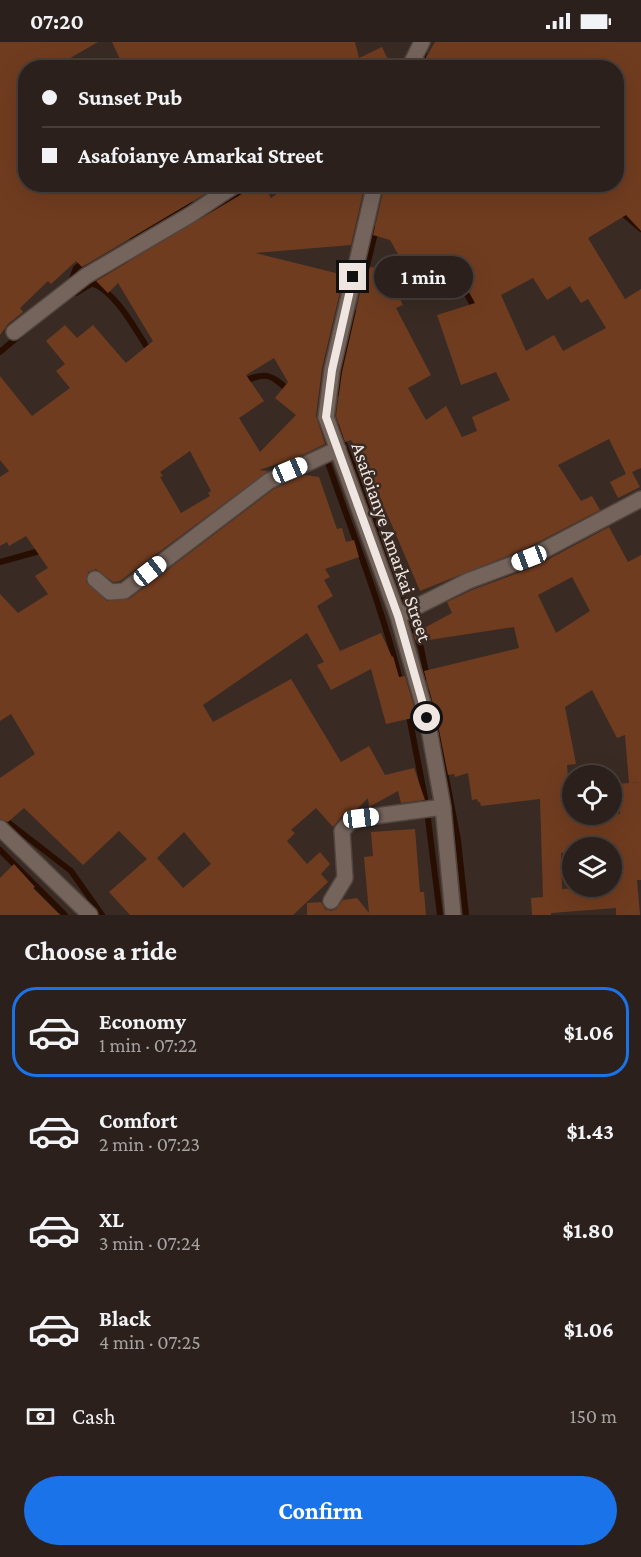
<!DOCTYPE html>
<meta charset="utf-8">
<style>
body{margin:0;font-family:"Crimson Pro",serif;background:#332824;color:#f1f3f6;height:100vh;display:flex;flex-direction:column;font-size:22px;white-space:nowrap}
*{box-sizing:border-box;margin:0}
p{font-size:20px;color:#a6a3a3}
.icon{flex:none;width:33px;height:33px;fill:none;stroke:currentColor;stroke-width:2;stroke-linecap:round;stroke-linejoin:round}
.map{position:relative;height:873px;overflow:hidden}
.side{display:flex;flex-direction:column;background:#2b201b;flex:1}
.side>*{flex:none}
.guide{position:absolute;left:18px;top:18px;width:606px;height:132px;border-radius:24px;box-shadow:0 6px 24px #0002,0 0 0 2px #473e3a;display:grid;align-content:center;height:132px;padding:0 24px;background:#2b201b}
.controls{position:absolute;left:562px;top:723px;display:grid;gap:12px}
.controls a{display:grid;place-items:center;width:60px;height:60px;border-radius:50%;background:#2b201b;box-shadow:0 6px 24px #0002,0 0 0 2px #473e3a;font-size:30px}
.end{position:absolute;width:27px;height:27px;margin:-14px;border:8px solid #efe6e1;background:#111;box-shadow:0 0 0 3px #111}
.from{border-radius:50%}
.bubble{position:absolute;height:42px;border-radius:21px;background:#2b201b;box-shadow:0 6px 24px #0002,0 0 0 2px #473e3a;font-size:20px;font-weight:700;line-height:42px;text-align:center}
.car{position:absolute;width:18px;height:36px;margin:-18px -9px;border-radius:8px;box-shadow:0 0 4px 2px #0007;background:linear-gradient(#fff 24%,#345 0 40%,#fff 0 76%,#345 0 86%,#fff 0)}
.guide b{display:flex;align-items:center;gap:21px;height:57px;font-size:22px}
.guide b+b{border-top:2px solid #473e3a}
.guide i{width:15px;height:15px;background:#f1f3f6}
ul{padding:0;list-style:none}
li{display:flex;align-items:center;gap:18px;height:90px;margin:0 12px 9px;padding:0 12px;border:3px solid transparent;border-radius:24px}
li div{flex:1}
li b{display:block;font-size:22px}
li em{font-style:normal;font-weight:700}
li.on{border-color:#1a73e8}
li>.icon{width:54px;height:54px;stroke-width:1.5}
h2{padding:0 24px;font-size:27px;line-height:72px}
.pay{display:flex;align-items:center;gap:15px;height:66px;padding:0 24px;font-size:22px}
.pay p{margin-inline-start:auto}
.primary-button{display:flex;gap:12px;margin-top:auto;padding:12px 24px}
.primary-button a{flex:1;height:69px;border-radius:36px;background:#1a73e8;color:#fff;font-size:24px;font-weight:700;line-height:69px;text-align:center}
.status{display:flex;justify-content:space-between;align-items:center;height:42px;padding:0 30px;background:#2b201b;direction:ltr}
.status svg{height:16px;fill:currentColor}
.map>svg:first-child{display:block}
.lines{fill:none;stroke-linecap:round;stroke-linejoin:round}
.stream{stroke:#280d01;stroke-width:6}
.building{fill:#703c1f;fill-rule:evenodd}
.minor-casing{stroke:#524640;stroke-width:18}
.minor{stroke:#75645c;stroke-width:15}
.route{stroke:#efe6e1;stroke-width:8}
.labels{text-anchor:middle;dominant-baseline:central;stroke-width:5;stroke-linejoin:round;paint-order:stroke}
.street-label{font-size:20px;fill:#efe6e1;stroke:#392b24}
</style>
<div class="status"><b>07:20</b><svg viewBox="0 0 49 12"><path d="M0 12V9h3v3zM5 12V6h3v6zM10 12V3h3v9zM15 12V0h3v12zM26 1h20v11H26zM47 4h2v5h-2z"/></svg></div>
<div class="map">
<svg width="641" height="873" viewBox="0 0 641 873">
<rect width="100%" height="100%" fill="#392b24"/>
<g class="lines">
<path class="stream" d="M419 26 424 11
M619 168 641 187
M190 184 256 142
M132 195 192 163
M449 218 476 269
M91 241C116 249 136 289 150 310
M69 244 76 226 86 219
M362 244 376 187
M76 251 126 221
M0 310 20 293
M241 340C267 330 270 331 290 350
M336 352 355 271
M337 385 371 467 421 606 427 635
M325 412C351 489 382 563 401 642
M0 520 43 508
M430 650 458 798 466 873
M408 669 426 761 440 873
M0 774 71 829 102 873
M0 808 65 873"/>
</g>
<path class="building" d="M0 0H98L53 26H26V142H173L176 149 184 145 186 150 201 145 205 152 82 225 76 219 51 242 48 239 20 266 23 270 8 282 0 293Z
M112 0H355L359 16 382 5 392 26H124Z
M435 0H641V189L626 173 588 196 625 257 641 247V426L632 430 640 445 618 456 610 440 626 432 609 397 558 423 581 459 592 454 600 468 525 507 420 549 388 474 374 448 370 449 363 432 367 430 351 398 345 400 336 374 342 330 363 238 366 239 370 225 408 230 390 198 373 193 385 142H424L428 150 443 142H616V53L622 50 616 40V26H420ZM451 218 475 261 437 273 461 343 496 330 510 358 472 375 477 389 462 395 446 364 426 378 408 346 431 333 396 266 403 263 397 251 404 248 402 244ZM533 236 547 258 570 244 581 261 588 257 606 286 563 309 554 293 526 309 501 253Z
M291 142H365L351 203 255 211 344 233 322 326 316 374 325 402 296 416 259 428 268 429 120 539 113 540 96 527 88 530 86 540 107 559 129 557 274 447 304 433 319 435 337 487 342 486 346 500 354 498 359 515 325 527 330 535 324 538 333 554 317 564 340 609 381 591 392 615 393 614 399 635 405 634 417 675 386 682 371 627 331 648 317 623 324 620 307 591 203 663 213 680 291 637 341 720 369 704 385 733 414 726 425 758 401 761 398 749 369 765 368 756 356 768 343 773 333 785 316 766 291 788 295 791 287 799 307 822 320 810 330 822 321 832 328 840 293 873H130L109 850 147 817 119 789 83 823 24 766 8 780 0 777V736L35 712 11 672 0 679V552L18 571 48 552 35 534 48 526 26 494 9 504 7 500 0 504V435L9 429 0 418V334L32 374 70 346 56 329 65 322 46 299 65 283 77 296 93 283 126 321 153 299 118 241 108 251 96 239 257 143 262 152 267 149 271 156ZM274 316 288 340 275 356 296 373 260 410 239 376 264 359 246 333ZM190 409 211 449 208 451 210 454 181 471 160 435 163 434 160 430ZM184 790 211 822 183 846 157 816Z
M609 485 628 520 641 513V740L629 741 625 693 617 696 592 648 565 665 576 722 567 723 570 759H573V772H620L617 742 641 740V838H637L640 873H616V866L551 871V873H532L531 856 543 855 540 757 481 764 480 760H478L477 757 472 758 468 731 455 735 454 732 448 733 436 673 424 629 519 606 514 585 416 600 413 592 452 571 447 560 472 548 534 525ZM572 535 590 569 556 591 538 553ZM573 806H612V844L562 847 561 811 573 810Z
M415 787 420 850H424L426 873H307V861L321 860 325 867 331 869 336 867 343 858 357 856 369 871 364 815 373 814 371 790Z
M14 822 35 845 33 846 60 873H0V836Z"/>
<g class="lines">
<g class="minor-casing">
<path id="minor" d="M409 26 422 0
M375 142 332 328 326 375 398 574 427 676 443 765 453 873
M14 290 86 234 190 173 237 142
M95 537 110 550 124 549 269 439 338 407
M398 574 468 539 529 516 641 457
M0 786 90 873
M331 859 345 836 342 789 350 780 361 776 443 765"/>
</g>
<use href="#minor" class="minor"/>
</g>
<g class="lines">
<path class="route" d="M353 235 332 328 326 375 398 574 427 676"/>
</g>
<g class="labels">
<g class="street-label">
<text transform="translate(392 500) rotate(71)">Asafoianye Amarkai Street</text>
</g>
</g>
</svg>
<div class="controls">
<a><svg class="icon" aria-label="locate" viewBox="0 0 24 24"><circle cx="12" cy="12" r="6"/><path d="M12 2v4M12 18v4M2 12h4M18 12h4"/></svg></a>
<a><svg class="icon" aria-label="layers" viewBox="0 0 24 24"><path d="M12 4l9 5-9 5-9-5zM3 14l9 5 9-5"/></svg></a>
</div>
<i class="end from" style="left:427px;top:676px"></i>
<i class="end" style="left:353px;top:235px"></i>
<div class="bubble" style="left:374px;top:214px;width:99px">1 min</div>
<i class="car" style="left:290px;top:428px;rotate:67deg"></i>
<i class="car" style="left:529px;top:516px;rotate:249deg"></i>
<i class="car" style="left:150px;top:529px;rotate:52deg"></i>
<i class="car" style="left:361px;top:776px;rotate:83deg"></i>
<div class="guide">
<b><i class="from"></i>Sunset Pub</b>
<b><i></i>Asafoianye Amarkai Street</b>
</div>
</div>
<section class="side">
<h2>Choose a ride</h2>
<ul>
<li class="on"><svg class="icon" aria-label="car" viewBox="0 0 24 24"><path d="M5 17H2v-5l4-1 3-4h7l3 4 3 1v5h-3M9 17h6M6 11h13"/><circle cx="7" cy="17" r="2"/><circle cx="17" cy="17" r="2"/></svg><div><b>Economy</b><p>1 min · 07:22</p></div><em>$1.06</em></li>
<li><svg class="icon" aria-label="car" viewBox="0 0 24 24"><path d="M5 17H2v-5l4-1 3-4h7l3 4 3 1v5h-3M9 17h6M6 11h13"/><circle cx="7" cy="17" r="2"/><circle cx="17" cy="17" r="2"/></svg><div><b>Comfort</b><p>2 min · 07:23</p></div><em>$1.43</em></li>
<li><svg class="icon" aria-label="car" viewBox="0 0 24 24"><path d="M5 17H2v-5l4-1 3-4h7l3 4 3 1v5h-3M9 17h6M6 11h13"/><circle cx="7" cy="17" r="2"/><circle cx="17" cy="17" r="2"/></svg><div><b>XL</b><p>3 min · 07:24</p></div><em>$1.80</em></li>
<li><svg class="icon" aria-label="car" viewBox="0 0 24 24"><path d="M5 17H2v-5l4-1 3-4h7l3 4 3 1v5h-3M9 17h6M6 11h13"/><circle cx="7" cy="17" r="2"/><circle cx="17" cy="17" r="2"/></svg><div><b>Black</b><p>4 min · 07:25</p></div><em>$1.06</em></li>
</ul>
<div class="pay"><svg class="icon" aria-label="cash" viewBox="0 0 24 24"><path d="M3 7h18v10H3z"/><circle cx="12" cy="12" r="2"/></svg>Cash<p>150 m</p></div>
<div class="primary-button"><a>Confirm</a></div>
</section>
